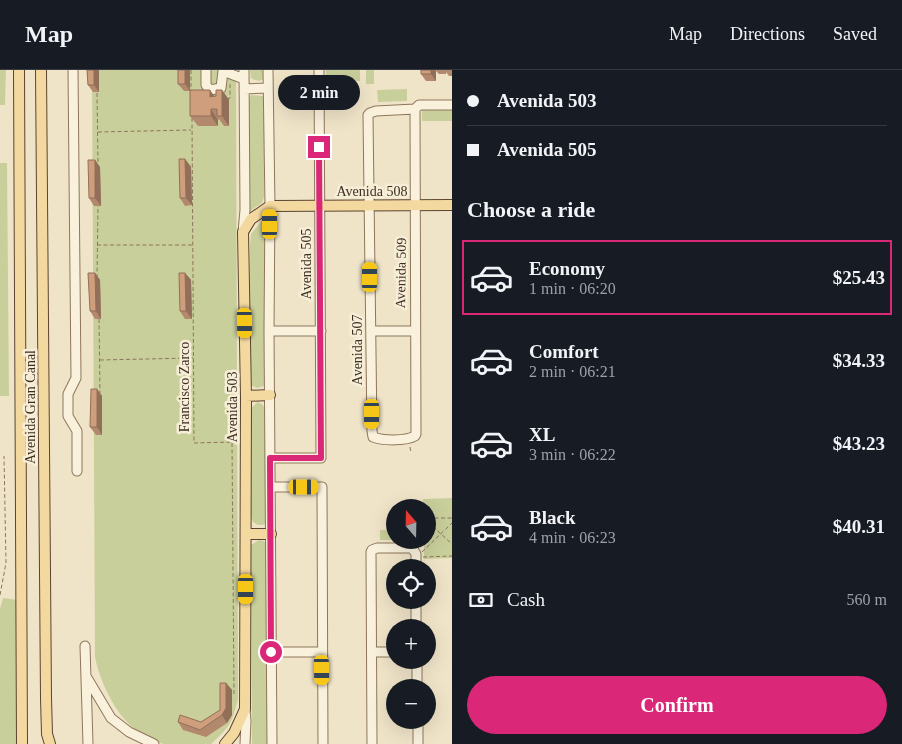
<!DOCTYPE html>
<meta charset="utf-8">
<style>
body{margin:0;font-family:Georgia,serif;background:#242831;color:#f1f3f6;height:100vh;display:flex;flex-direction:column;font-size:19px;white-space:nowrap}
*{box-sizing:border-box;margin:0}
p{font-size:16px;color:#9ea1a6}
.icon{flex:none;width:28px;height:28px;fill:none;stroke:currentColor;stroke-width:2;stroke-linecap:round;stroke-linejoin:round}
.map{position:relative;flex:1;overflow:hidden}
.sheet{display:flex;flex-direction:column;background:#171b24;width:450px}
.sheet>*{flex:none}
.guide{display:grid;align-content:center;height:110px;padding:0 15px;background:#171b24}
.needle{width:32px;rotate:340deg}
.buttons{position:absolute;left:386px;top:429px;display:grid;gap:10px}
.buttons a{display:grid;place-items:center;width:50px;height:50px;border-radius:50%;background:#171b24;box-shadow:0 5px 20px #0002;font-size:25px}
.end{position:absolute;width:22px;height:22px;margin:-11px;border:6px solid #db2777;background:#fff;box-shadow:0 0 0 2px #fff}
.from{border-radius:50%}
.bubble{position:absolute;height:35px;border-radius:18px;background:#171b24;box-shadow:0 5px 20px #0002;font-size:16px;font-weight:800;line-height:35px;text-align:center}
.car{position:absolute;width:15px;height:30px;margin:-15px -8px;border-radius:6px;box-shadow:0 0 4px 1px #0007;background:linear-gradient(#f5c518 24%,#345 0 40%,#f5c518 0 76%,#345 0 86%,#f5c518 0)}
.guide b{display:flex;align-items:center;gap:18px;height:48px;font-size:19px}
.guide b+b{border-top:1px solid #363941}
.guide i{width:12px;height:12px;background:#f1f3f6}
ul{padding:0;list-style:none}
li{display:flex;align-items:center;gap:15px;height:75px;margin:0 10px 8px;padding:0 5px;border:2px solid transparent;border-radius:0px}
li div{flex:1}
li b{display:block;font-size:19px}
li em{font-style:normal;font-weight:800}
li.selected{border-color:#db2777}
li>.icon{width:45px;height:45px;stroke-width:1.5}
h2{padding:0 15px;font-size:22px;line-height:60px}
.pay{display:flex;align-items:center;gap:12px;height:55px;padding:0 15px;font-size:19px}
.pay p{margin-inline-start:auto}
.cta{display:flex;gap:10px;margin-top:auto;padding:10px 15px}
.cta a{flex:1;height:58px;border-radius:30px;background:#db2777;color:#fff;font-size:20px;font-weight:800;line-height:58px;text-align:center}
header{display:flex;align-items:center;gap:30px;box-sizing:border-box;height:70px;padding:0 25px;background:#171b24;border-bottom:1px solid #363941}
header strong{font-size:24px}
nav{display:flex;gap:28px;margin-inline-start:auto;font-size:18px}
main{display:flex;flex:1;min-height:0}
.map>svg:first-child{display:block}
.green{fill:#c9cf9b}
.lines{fill:none;stroke-linecap:round;stroke-linejoin:round}
.minor-casing{stroke:#8d765c;stroke-width:11}
.major-casing{stroke:#5b4430;stroke-width:12}
.path{stroke:#8d765c;stroke-width:1;stroke-dasharray:4 2.5;stroke-linecap:butt}
.minor{stroke:#faf1dc;stroke-width:9}
.major{stroke:#f3d9a0;stroke-width:10}
.wall{fill:#b2896c}
.shaded-wall{fill:#916f58}
.building{fill:#cf9f7d;stroke:#916f58}
.route{stroke:#db2777;stroke-width:6}
.labels{text-anchor:middle;dominant-baseline:central;stroke-width:5;stroke-linejoin:round;paint-order:stroke}
.street-label{font-size:14px;fill:#3d2e20;stroke:#f7eed8}
</style>
<header>
<strong>Map</strong>
<nav><a>Map</a><a>Directions</a><a>Saved</a></nav>
</header>
<main>
<div class="map">
<svg width="452" height="674" viewBox="0 0 452 674">
<rect width="100%" height="100%" fill="#f0e4c8"/>
<path class="green" d="M0 0H6L5 35H0Z
M92 0H236L238 629C232 653 230 657 211 674 196 674 179 674 164 674 126 667 102 621 95 587Z
M250 0H265V8C260 12 256 11 251 8Z
M326 0H360V11H326Z
M366 0H374V14H366Z
M407 19V31L378 32 377 20Z
M251 25 263 26 265 29 264 127 262 133 250 141 248 31Z
M422 38H452V51H422Z
M0 93H7L9 326H0Z
M264 148 267 152 266 313 264 316 257 318 251 315 250 305V176L251 164Z
M258 332 263 335 266 341 267 452 263 455H258L253 452 251 447 250 339Z
M452 428V488L424 489V470H428V438L423 437V429Z
M380 460H395V470H409H380Z
M259 470 264 471 267 476V674H252L251 475Z
M3 528 18 530V674H0V539Z"/>
<g class="lines">
<g class="minor-casing">
<path id="minor" d="M73 0 76 308 68 324V346L77 361V401
M206 0V15L210 20 221 18 223 1 244 9
M268 0 270 136 269 261 272 674
M244 19 268 18
M415 39 416 364 415 366C406 371 383 371 373 367L372 361 368 45 370 43 376 41 415 39 419 35H452
M243 162 245 140 244 0
M269 261H321
M371 261H414
M270 388H321L319 0
M270 417H322L323 674
M416 530V558
M85 576 88 674
M271 582H322
M372 582H395
M417 590V618
M86 606 111 648 129 662 154 674
M245 639 246 651 245 674
M418 650V674
M372 674 371 482 372 480 377 478H412L416 484V498"/>
</g>
<g class="major-casing">
<path id="major" d="M19 0 22 674
M41 0 46 628 47 664 50 674
M246 326 270 325
M246 464H271
M225 674 234 663 245 639 246 326 243 162 251 149 270 136 452 135"/>
</g>
<path class="path" d="M191 0V21
M97 23 98 94
M227 29 230 28V13
M192 48 194 373 232 372 234 625
M98 62 191 60
M97 175H192
M97 208 98 136
M99 249 100 323
M100 290 193 288
M410 377 411 383
M428 448H452
M428 452 452 474
M422 482 452 453
M423 487 452 486
M0 525 6 493 4 386"/>
<use href="#minor" class="minor"/>
<use href="#major" class="major"/>
</g>
<path class="wall" d="M87 0H99V22H93L88 15Z
M178 0 190 21H184L178 14Z
M421 0H452V6H449L446 2V4H439L436 1V11H426L421 4Z
M222 20 229 30V56H224L219 49 218 50V56H198L190 46 216 26Z
M185 89 191 97 192 135 185 136 180 128Z
M95 90 100 97 101 136H94L89 128Z
M95 203 100 210 101 249H95L90 241Z
M185 203 191 210 192 249H185L180 241Z
M97 319 102 326V365H96L90 357Z
M226 613 232 620V645L227 653 206 667 183 660 178 652H201L220 640Z"/>
<path class="shaded-wall" d="M94 0H99V22L94 15Z
M185 0H190V21L185 14Z
M431 0H435L436 1V11L431 4Z
M210 20 217 30 210 27Z
M222 20 229 30V56L222 46Z
M211 39 218 50V56L211 46Z
M185 89 191 97 192 135 186 128Z
M95 90 100 97 101 136 95 128Z
M95 203 100 210 101 249 96 241Z
M185 203 191 210 192 249 186 241Z
M97 319 102 326V365L97 357Z
M226 613 232 620V645L227 653 222 645Z"/>
<path class="building" d="M87 0H94V15H88Z
M178 0H185V14H178Z
M421 0H431V4H421Z
M190 20H210V27L216 26V20H222V46H217V39H211V46H190Z
M179 89H185L186 128H180Z
M88 90H95V128H89Z
M88 203H95L96 241H90Z
M179 203H185L186 241H180Z
M91 319H97V357H90Z
M220 613H226V638L222 645 200 660 178 652 180 645 201 652 220 640Z"/>
<g class="lines">
<path class="route" d="M271 582 270 388H321L319 77"/>
</g>
<g class="labels">
<g class="street-label">
<text x="372" y="121">Avenida 508</text>
<text transform="translate(306 194) rotate(-90)">Avenida 505</text>
<text transform="translate(401 203) rotate(-89)">Avenida 509</text>
<text transform="translate(357 280) rotate(-90)">Avenida 507</text>
<text transform="translate(184 317) rotate(-90)">Francisco Zarco</text>
<text transform="translate(30 337) rotate(-90)">Avenida Gran Canal</text>
<text transform="translate(232 337) rotate(-90)">Avenida 503</text>
</g>
</g>
</svg>
<div class="buttons">
<a><svg class="needle" viewBox="-14 -14 28 28"><path d="M0-13l5 13h-10z" fill="#e53935"/><path d="M0 13l5-13h-10z" fill="#9ea1a6"/></svg></a>
<a><svg class="icon" aria-label="locate" viewBox="0 0 24 24"><circle cx="12" cy="12" r="6"/><path d="M12 2v4M12 18v4M2 12h4M18 12h4"/></svg></a>
<a>+</a>
<a>−</a>
</div>
<i class="end from" style="left:271px;top:582px"></i>
<i class="end" style="left:319px;top:77px"></i>
<div class="bubble" style="left:278px;top:5px;width:82px">2 min</div>
<i class="car" style="left:270px;top:154px;rotate:0deg"></i>
<i class="car" style="left:370px;top:207px;rotate:0deg"></i>
<i class="car" style="left:245px;top:253px;rotate:179deg"></i>
<i class="car" style="left:372px;top:344px;rotate:180deg"></i>
<i class="car" style="left:304px;top:417px;rotate:90deg"></i>
<i class="car" style="left:246px;top:519px;rotate:180deg"></i>
<i class="car" style="left:322px;top:600px;rotate:179deg"></i>
</div>
<section class="sheet">
<div class="guide">
<b><i class="from"></i>Avenida 503</b>
<b><i></i>Avenida 505</b>
</div>
<h2>Choose a ride</h2>
<ul>
<li class="selected"><svg class="icon" aria-label="car" viewBox="0 0 24 24"><path d="M5 17H2v-5l4-1 3-4h7l3 4 3 1v5h-3M9 17h6M6 11h13"/><circle cx="7" cy="17" r="2"/><circle cx="17" cy="17" r="2"/></svg><div><b>Economy</b><p>1 min · 06:20</p></div><em>$25.43</em></li>
<li><svg class="icon" aria-label="car" viewBox="0 0 24 24"><path d="M5 17H2v-5l4-1 3-4h7l3 4 3 1v5h-3M9 17h6M6 11h13"/><circle cx="7" cy="17" r="2"/><circle cx="17" cy="17" r="2"/></svg><div><b>Comfort</b><p>2 min · 06:21</p></div><em>$34.33</em></li>
<li><svg class="icon" aria-label="car" viewBox="0 0 24 24"><path d="M5 17H2v-5l4-1 3-4h7l3 4 3 1v5h-3M9 17h6M6 11h13"/><circle cx="7" cy="17" r="2"/><circle cx="17" cy="17" r="2"/></svg><div><b>XL</b><p>3 min · 06:22</p></div><em>$43.23</em></li>
<li><svg class="icon" aria-label="car" viewBox="0 0 24 24"><path d="M5 17H2v-5l4-1 3-4h7l3 4 3 1v5h-3M9 17h6M6 11h13"/><circle cx="7" cy="17" r="2"/><circle cx="17" cy="17" r="2"/></svg><div><b>Black</b><p>4 min · 06:23</p></div><em>$40.31</em></li>
</ul>
<div class="pay"><svg class="icon" aria-label="cash" viewBox="0 0 24 24"><path d="M3 7h18v10H3z"/><circle cx="12" cy="12" r="2"/></svg>Cash<p>560 m</p></div>
<div class="cta"><a>Confirm</a></div>
</section>
</main>
